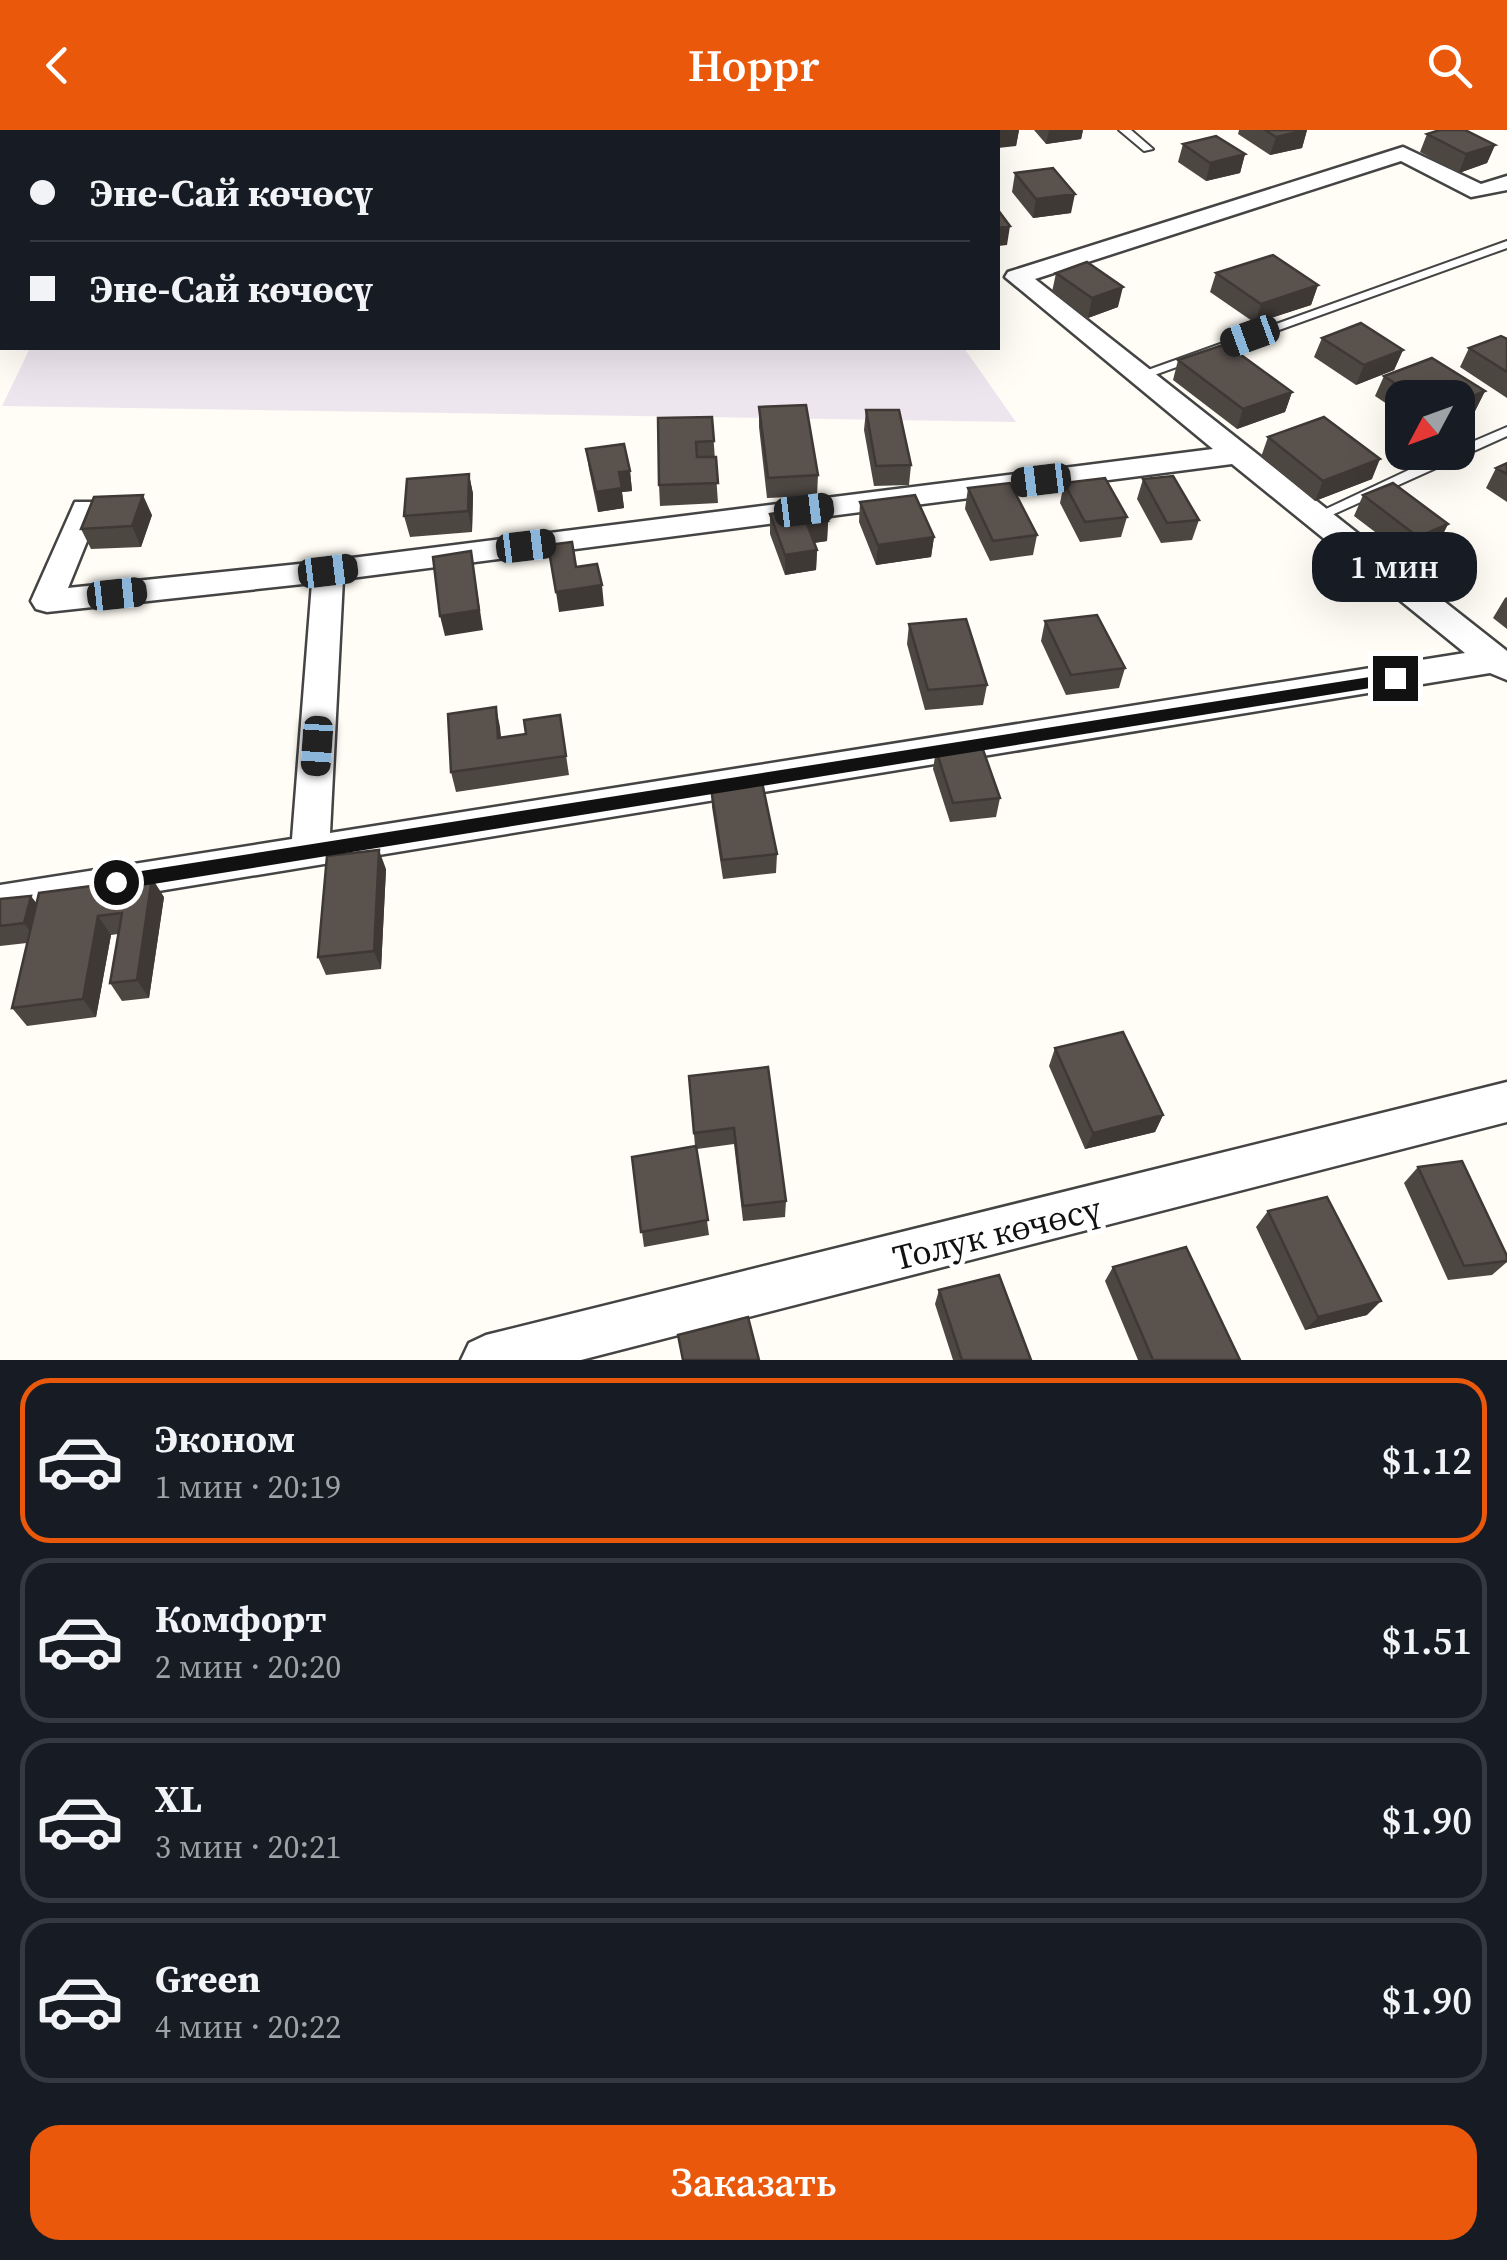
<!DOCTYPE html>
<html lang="ru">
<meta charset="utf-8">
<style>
body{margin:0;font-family:"Source Serif 4",serif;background:#242831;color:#f1f3f6;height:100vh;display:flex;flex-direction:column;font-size:38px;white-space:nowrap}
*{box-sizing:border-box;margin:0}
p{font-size:32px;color:#9ea1a6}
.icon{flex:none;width:55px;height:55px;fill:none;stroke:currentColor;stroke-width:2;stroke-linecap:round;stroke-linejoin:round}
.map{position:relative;height:1230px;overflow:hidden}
.drawer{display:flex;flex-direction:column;background:#171b24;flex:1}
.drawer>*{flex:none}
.hud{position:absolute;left:0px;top:0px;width:1000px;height:220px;box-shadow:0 10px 40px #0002;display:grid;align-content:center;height:220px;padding:0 30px;background:#171b24}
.needle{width:65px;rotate:229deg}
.fabs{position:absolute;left:1385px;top:250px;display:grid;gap:20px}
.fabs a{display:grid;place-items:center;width:90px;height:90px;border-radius:20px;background:#171b24;box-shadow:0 10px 40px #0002;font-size:50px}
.end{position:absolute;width:45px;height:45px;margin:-22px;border:12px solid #111;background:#fff;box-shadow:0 0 0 5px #fff}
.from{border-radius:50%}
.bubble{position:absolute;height:70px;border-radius:30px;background:#171b24;box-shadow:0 10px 40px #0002;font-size:32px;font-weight:600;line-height:70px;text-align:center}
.car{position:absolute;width:30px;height:60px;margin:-30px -15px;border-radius:12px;box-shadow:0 0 8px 2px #0007;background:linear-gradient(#222 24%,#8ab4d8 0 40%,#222 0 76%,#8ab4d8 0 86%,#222 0)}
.hud b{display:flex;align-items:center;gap:35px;height:95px;font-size:38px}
.hud b+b{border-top:2px solid #363941}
.hud i{width:25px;height:25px;background:#f1f3f6}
ul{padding:18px 0 0;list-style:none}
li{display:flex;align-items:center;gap:30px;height:165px;margin:0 20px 15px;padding:0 10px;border:5px solid #363941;border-radius:30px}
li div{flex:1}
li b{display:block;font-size:38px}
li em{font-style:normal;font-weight:600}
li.active{border-color:#ea580c}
li>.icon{width:90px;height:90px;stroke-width:1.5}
.primary-button{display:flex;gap:20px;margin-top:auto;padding:20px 30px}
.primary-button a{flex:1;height:115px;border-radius:30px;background:#ea580c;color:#fff;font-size:40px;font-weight:600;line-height:115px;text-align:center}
header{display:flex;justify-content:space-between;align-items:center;height:130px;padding:0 30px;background:#ea580c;color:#fff;font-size:45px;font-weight:600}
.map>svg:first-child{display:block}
.industrial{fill:#eee6ef}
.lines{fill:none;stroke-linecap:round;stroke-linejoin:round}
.service-casing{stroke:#444;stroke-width:4}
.minor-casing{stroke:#444;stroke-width:5}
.service{fill:#fff;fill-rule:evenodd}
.minor{fill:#fff;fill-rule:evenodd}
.wall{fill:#4d4742}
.shaded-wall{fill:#3f3936}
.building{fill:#5a524d;stroke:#3f3936;stroke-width:2.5}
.route{fill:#111}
.labels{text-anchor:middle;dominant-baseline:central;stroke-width:10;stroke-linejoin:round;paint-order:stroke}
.near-street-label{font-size:35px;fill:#111;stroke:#fff}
</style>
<header><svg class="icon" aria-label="back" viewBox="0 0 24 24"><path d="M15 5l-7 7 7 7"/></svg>Hoppr<svg class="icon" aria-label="search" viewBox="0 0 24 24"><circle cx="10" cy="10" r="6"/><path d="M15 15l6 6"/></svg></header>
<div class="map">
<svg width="1507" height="1230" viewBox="0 0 1507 1230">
<rect width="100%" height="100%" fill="#fffdf5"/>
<path class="industrial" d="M0 0H584L586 2H2V145Z
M30 218H964L1016 292 2 276Z"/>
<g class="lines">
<g class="service-casing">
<path id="service" d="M1119 0H1131L1153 19 1144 21Z
M1507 111V118L1146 248 1141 249 1134 245Z
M1507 297V306L1323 389H1313L1311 386 1447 322H1458V318Z"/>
</g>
<g class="minor-casing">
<path id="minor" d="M712 0H733L734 2H713Z
M937 0H958L959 2H938Z
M1403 17 1481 54 1507 46V60L1471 67 1401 31 1035 149 1507 521V550L1490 543 0 787V755L292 709 312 453 47 482 36 479 31 471 75 372H95L100 379 68 458 328 431 1213 319 1005 147 1008 142ZM1232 334 1465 523 330 703 343 449Z
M1507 952V992L581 1230H461L469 1213 486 1205Z"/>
</g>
<use href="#service" class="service"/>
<use href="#minor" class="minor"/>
</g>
<path class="wall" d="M962 0H1019L1016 16 998 2H962Z
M1034 0H1083L1081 9 1046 14Z
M1239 0H1307L1302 18 1270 25 1238 4Z
M1427 4 1495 15 1487 33 1459 43 1420 22Z
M1183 14 1245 24 1240 43 1206 51 1178 32Z
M1015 43 1071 83 1033 88 1012 62Z
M0 61H2V126H0Z
M1056 143 1118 177 1088 188 1052 162Z
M1216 143 1318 155 1311 175 1255 193 1210 162Z
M1322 208 1403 220 1394 240 1356 255 1314 227Z
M1507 209V268L1460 237 1469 218Z
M1178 230 1292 262 1285 282 1237 299 1173 250Z
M1384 246 1485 261 1475 281 1458 268H1402V284L1375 266Z
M759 277 818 345 817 366 767 368 759 297Z
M866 280 911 335 909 355 874 356 864 300Z
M712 287 718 373 660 376 659 355Z
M1268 307 1372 349 1315 371 1261 327Z
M586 319 630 341 632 361 622 362 624 378 598 382 589 339Z
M1507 333V372L1486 358 1496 338Z
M469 344 473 364 472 402 410 407 404 386Z
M1143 349 1199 390 1192 410 1161 413 1137 369Z
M1064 353 1127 387 1121 407 1080 412 1060 373Z
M968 358 1037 405 1033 425 990 431 965 379Z
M1363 365 1448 394 1438 414 1408 427 1354 386Z
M860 372 934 407 931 427 876 435 859 392Z
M770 384 828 391 827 411 814 413 817 420 816 440 785 445 770 404Z
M152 385 141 417 91 419 81 399Z
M1507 467V499L1493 488 1505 468Z
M1045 491 1125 538 1119 558 1066 565 1041 511Z
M909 494 987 555 983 575 925 580 907 514Z
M496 577 501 608 526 604 560 585 569 645 456 662 451 642Z
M936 620 1000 668 996 687 950 692 933 639Z
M711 658 777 724 776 743 723 749 712 677Z
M386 739 381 839 326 845 318 827Z
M164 767 149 868 122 871 110 853 118 804 111 805 96 887 27 896 12 878 27 813 0 816V769L36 773Z
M1055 918 1163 985 1155 1002 1085 1019 1049 936Z
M768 937 786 1071 785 1087 743 1091 734 1014 697 1019 709 1105 644 1117 632 1027 695 1016 689 946Z
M1418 1037 1507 1126V1132L1492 1145 1448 1150 1404 1053Z
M1268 1081 1367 1185 1305 1200 1256 1097Z
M1113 1137 1240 1230H1138L1105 1151Z
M939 1160 1031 1230H953L935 1174Z"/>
<path class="shaded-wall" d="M695 0V2H644V1Z
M767 0H787V2H767Z
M1002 0H1019L1016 16 998 18V2H984Z
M1049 0H1083L1081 9 1046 14Z
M1307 0 1302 18 1270 25 1276 7Z
M1495 15 1487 33 1459 43 1466 24Z
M1245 24 1240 43 1206 51 1210 33Z
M1075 64 1071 83 1033 88 1036 69Z
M1010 96 1007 115 998 116V98Z
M1318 155 1311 175 1255 193 1261 174Z
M1123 157 1118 177 1088 188 1092 168Z
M1403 220 1394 240 1356 255 1364 235Z
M1485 261 1475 281 1458 288V272Z
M1292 262 1285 282 1237 299 1243 279Z
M1380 329 1372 349 1315 371 1323 351Z
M630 341 632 361 622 362 624 378 598 382 596 362 619 342Z
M469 344 473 364 472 402 468 381Z
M143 365 152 385 141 417 132 396Z
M828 391 827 411 806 414 807 394Z
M1448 394 1438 414 1408 427 1418 407Z
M934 407 931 427 876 435 878 415Z
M817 420 816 440 785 445V425Z
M471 421 483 500 445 506 440 486Z
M602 455 604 476 559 482 556 462Z
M496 577 500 597 503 628 498 608Z
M379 720 386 739 381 839 374 821Z
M152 748 164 767 149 868 137 850Z
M31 766 45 784 38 812 24 793Z
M98 786 111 805 96 887 83 869Z
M1163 985 1155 1002 1085 1019 1093 1003Z
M1381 1171 1367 1185 1305 1200 1318 1187Z"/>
<path class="building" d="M748 0H770L771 2H749Z
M881 0H920L922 2H883Z
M978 0H1002L984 2H981Z
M1265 0H1306L1276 7Z
M1440 0H1465L1495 15 1466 24 1427 4Z
M1216 6 1245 24 1210 33 1183 14Z
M1053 38 1075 64 1036 69 1015 43Z
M0 61H2V98H0Z
M998 80 1010 96 998 98Z
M1273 125 1318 155 1261 174 1216 143Z
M1087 132 1123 157 1092 168 1056 143Z
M1361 193 1403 220 1364 235 1322 208Z
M1501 206 1507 209V242L1469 218Z
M1226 214 1292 262 1243 279 1178 230Z
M1432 228 1485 261 1458 272V268H1417L1384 246Z
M806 275 818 345 768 348 759 277Z
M866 280H899L911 335 876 336Z
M712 287 714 311 696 312 697 327H716L718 353 659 355 658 288Z
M1324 287 1380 329 1323 351 1268 307Z
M624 314 630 341 619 342 622 358 596 362 586 319Z
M1507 333V344L1496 338Z
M469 344 468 381 404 386 407 349Z
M1173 346 1199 390 1167 393 1143 349Z
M1105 348 1127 387 1085 392 1064 353Z
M1010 353 1037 405 993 411 968 358Z
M1393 353 1448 394 1418 407 1363 365Z
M143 365 132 396 81 399 94 367Z
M915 365 934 407 878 415 860 372Z
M821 376 828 391 807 394 817 420 785 425 770 384Z
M572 412 576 437 597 434 602 455 556 462 548 415Z
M471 421 479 480 440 486 433 427Z
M1097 485 1125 538 1071 545 1045 491Z
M966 489 987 555 928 560 909 494Z
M496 577 498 608 526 604 524 590 560 585 566 626 451 642 448 584Z
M981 614 1000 668 953 673 936 620Z
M762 652 777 724 722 730 711 658Z
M379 720 374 821 318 827 327 726Z
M152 748 137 850 110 853 122 783 98 786 83 869 12 878 39 763Z
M31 766 24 793 0 796V769Z
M1123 902 1163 985 1093 1003 1055 918Z
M768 937 786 1071 743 1076 734 998 694 1003 689 946Z
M696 1016 708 1090 641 1102 632 1027Z
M1462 1031 1507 1126V1131L1464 1136 1418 1037Z
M1327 1067 1381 1171 1318 1187 1268 1081Z
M1186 1117 1240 1230H1153L1113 1137Z
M999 1145 1031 1230H962L939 1160Z
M748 1187 759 1230H683L678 1205Z"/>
<path class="route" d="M1395 543 1403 548 1395 554 116 760 108 752 116 745Z"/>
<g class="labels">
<g class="near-street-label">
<text transform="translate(997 1103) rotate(-14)">Толук көчөсү</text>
</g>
</g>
</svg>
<div class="fabs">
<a><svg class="needle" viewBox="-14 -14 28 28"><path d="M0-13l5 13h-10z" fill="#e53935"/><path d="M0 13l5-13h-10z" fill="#9ea1a6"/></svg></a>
</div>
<i class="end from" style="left:116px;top:752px"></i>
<i class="end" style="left:1395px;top:548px"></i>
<div class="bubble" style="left:1312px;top:402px;width:165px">1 мин</div>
<i class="car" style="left:1250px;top:206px;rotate:250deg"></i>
<i class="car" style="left:1041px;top:350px;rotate:263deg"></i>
<i class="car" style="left:804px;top:380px;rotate:83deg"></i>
<i class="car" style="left:526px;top:416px;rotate:83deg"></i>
<i class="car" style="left:328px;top:441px;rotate:83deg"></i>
<i class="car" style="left:117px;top:464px;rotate:84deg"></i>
<i class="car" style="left:317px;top:616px;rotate:184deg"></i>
<div class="hud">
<b><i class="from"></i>Эне-Сай көчөсү</b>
<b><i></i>Эне-Сай көчөсү</b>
</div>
</div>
<section class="drawer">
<ul>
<li class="active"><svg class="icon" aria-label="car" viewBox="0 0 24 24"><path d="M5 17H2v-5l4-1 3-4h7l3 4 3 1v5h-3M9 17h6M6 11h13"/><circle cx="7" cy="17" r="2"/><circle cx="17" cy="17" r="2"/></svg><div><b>Эконом</b><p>1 мин · 20:19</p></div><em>$1.12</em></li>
<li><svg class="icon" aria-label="car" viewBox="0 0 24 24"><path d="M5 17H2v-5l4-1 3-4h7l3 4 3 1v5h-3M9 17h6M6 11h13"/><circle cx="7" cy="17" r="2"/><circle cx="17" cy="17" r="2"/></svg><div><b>Комфорт</b><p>2 мин · 20:20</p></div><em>$1.51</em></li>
<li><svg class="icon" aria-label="car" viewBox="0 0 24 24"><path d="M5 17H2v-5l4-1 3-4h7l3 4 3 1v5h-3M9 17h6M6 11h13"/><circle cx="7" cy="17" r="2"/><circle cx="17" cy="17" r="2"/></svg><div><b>XL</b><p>3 мин · 20:21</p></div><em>$1.90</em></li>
<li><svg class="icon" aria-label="car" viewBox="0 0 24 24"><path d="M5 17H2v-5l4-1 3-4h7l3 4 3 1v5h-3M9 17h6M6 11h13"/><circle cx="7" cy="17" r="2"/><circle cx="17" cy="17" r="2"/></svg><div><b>Green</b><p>4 мин · 20:22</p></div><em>$1.90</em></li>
</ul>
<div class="primary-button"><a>Заказать</a></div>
</section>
